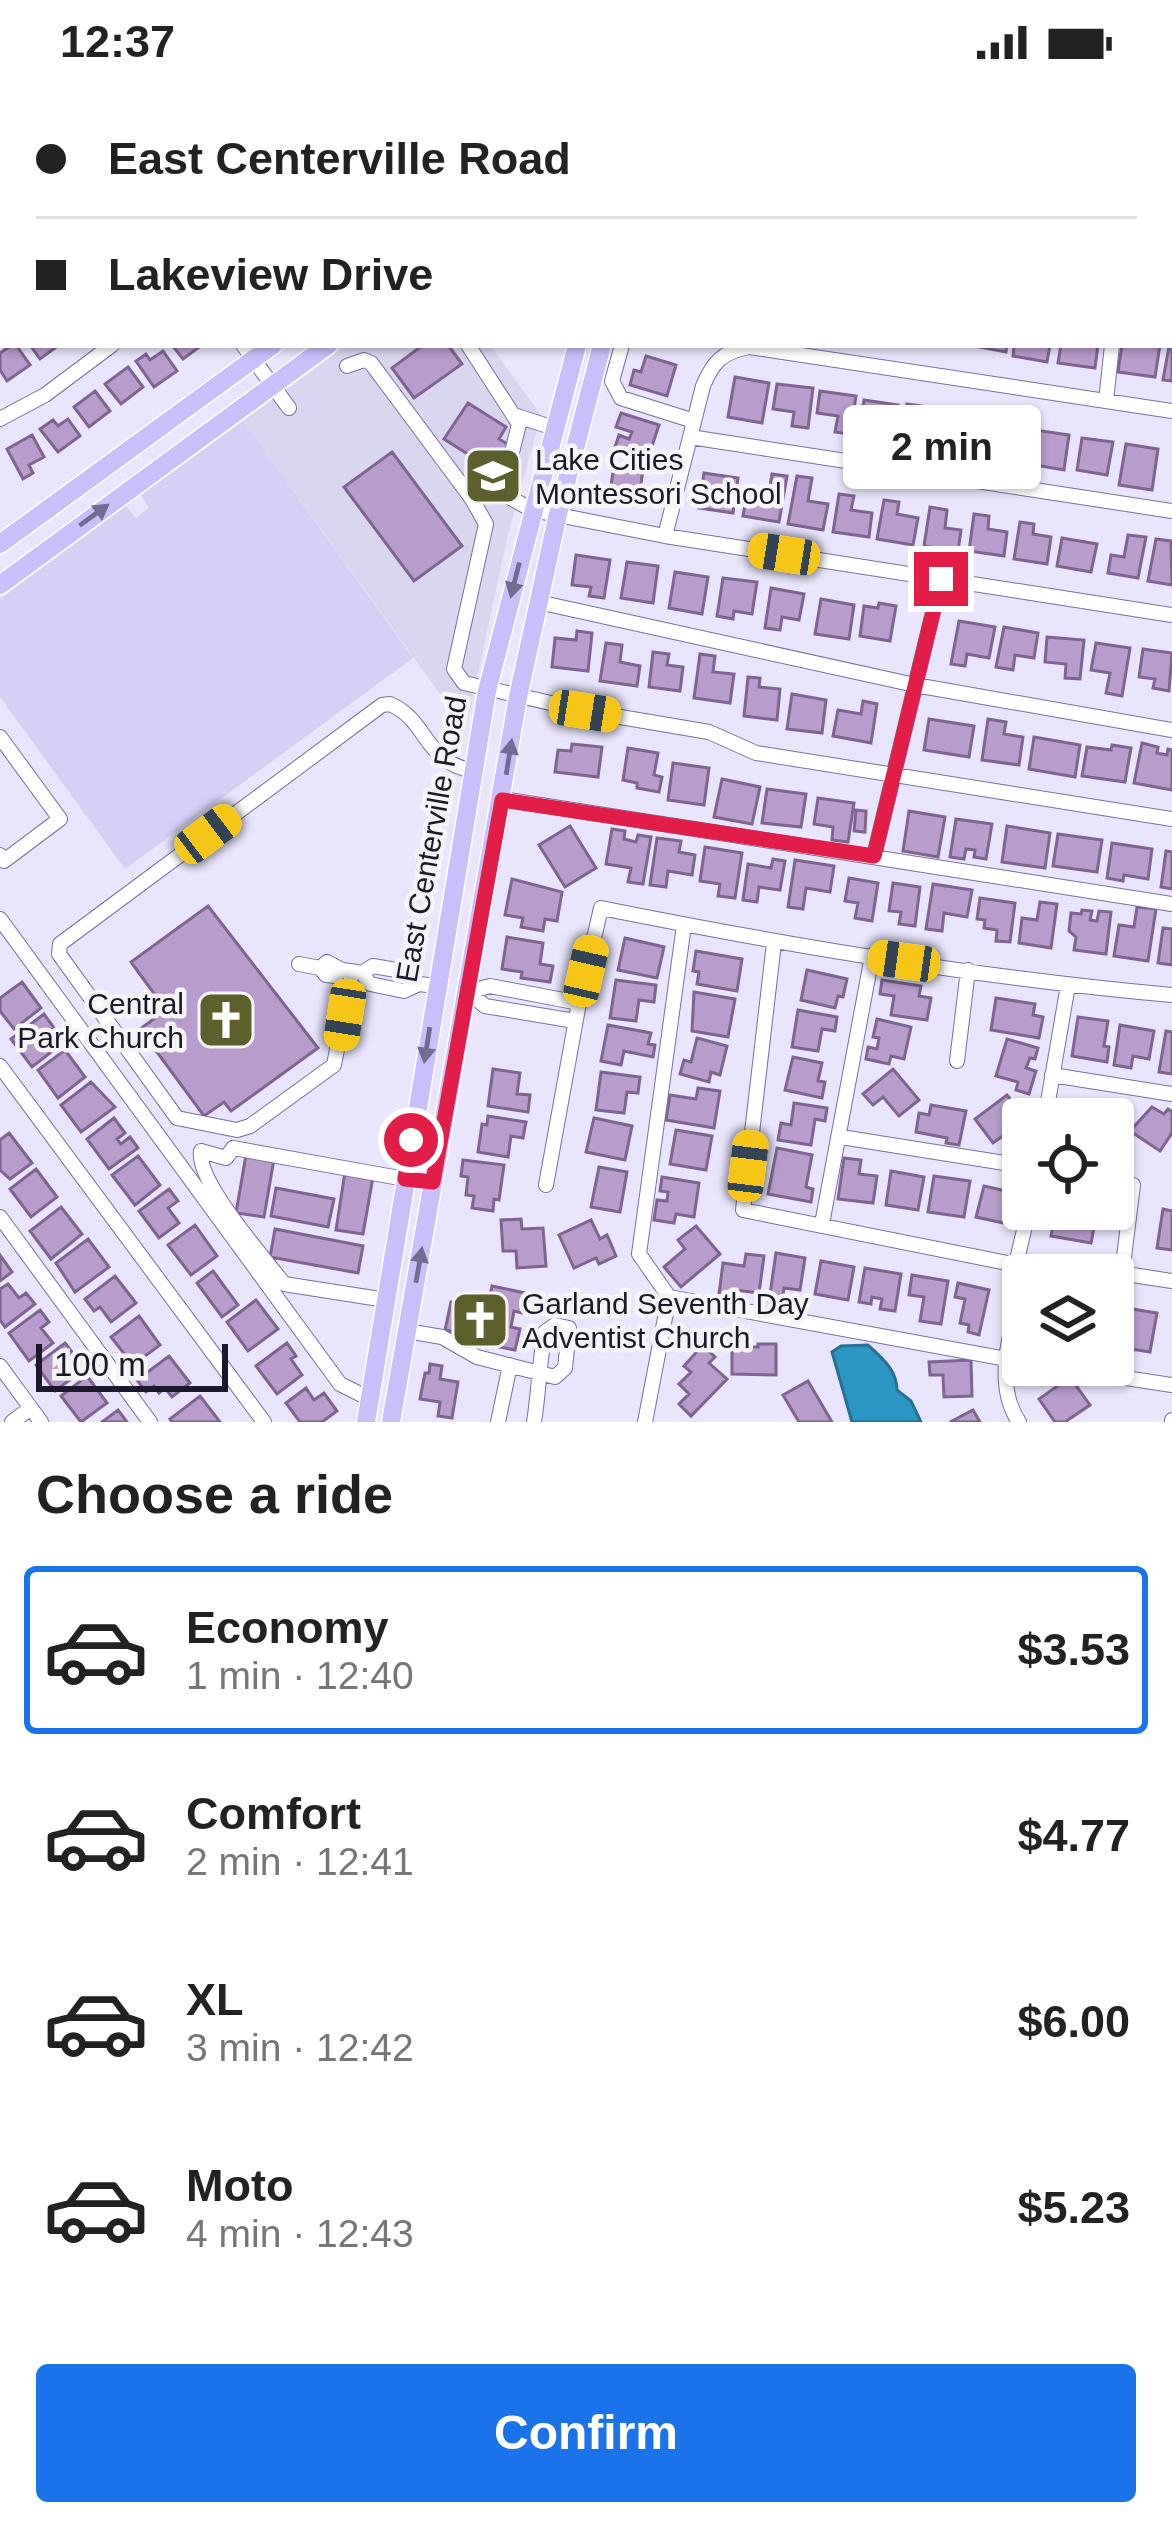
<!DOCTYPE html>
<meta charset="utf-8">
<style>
body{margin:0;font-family:Helvetica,sans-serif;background:#f2f2f2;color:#222;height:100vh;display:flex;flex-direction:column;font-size:45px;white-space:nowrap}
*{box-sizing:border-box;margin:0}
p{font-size:39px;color:#767676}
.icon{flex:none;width:66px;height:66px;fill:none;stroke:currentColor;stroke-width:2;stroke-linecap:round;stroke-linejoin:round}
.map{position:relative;height:1338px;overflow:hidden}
.drawer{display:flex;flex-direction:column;background:#fff;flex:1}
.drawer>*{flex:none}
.top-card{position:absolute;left:0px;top:0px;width:1173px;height:264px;box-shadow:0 3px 9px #0004;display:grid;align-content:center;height:264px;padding:0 36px;background:#fff}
.controls{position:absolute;left:1002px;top:1014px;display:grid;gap:24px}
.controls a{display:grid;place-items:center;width:132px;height:132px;border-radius:12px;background:#fff;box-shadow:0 3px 9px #0004;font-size:60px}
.scale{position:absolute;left:36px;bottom:30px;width:192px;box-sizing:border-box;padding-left:12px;border:6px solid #1b182b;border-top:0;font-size:33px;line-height:42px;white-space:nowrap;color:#1b182b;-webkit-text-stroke:9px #f5f5f5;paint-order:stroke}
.end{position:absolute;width:54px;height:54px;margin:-27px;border:15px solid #e11d48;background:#fff;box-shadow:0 0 0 6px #fff}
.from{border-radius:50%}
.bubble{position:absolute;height:84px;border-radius:12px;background:#fff;box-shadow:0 3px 9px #0004;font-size:39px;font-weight:600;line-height:84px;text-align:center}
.car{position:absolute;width:36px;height:72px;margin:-36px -18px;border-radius:15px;box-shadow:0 0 9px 3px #0007;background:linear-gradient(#f5c518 24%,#345 0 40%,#f5c518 0 76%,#345 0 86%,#f5c518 0)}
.top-card b{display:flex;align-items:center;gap:42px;height:114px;font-size:45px}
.top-card b+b{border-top:3px solid #e0e0e0}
.top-card i{width:30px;height:30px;background:#222}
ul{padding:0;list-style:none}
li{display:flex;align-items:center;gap:36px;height:168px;margin:0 24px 18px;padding:0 12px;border:6px solid transparent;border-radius:12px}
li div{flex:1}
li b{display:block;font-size:45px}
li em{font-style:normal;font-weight:600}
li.on{border-color:#1a73e8}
li>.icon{width:108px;height:108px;stroke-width:1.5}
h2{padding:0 36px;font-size:54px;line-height:144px}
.button{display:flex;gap:24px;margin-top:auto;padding:24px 36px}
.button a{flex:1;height:138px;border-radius:12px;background:#1a73e8;color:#fff;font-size:48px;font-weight:600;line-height:138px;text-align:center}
.status{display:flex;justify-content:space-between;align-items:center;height:84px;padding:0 60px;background:#fff;direction:ltr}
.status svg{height:33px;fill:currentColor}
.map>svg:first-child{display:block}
.built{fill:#d9d6ef}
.green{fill:#d5d0f6}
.water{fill:#2c96c3;stroke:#277095;stroke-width:3}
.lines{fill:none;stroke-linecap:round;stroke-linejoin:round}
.stream{stroke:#277095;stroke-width:4.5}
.building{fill:#b89ccc;stroke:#7f6492;stroke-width:3}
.minor-casing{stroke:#776fa0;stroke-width:16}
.major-casing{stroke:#fff;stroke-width:21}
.minor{stroke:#fff;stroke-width:14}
.major{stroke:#cabffa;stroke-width:18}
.oneway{fill:#726c92}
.route{stroke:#e11d48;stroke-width:15}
.labels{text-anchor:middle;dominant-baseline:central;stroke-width:9;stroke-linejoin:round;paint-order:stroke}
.poi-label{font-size:30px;fill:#1b182b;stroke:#f5f5f5;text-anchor:start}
.street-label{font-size:30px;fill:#1b182b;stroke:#f5f5f5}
</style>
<div class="status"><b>12:37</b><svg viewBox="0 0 49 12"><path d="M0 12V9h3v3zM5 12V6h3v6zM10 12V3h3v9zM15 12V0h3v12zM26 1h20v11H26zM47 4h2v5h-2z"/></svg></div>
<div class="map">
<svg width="1172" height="1338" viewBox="0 0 1172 1338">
<rect width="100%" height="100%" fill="#e8e5fc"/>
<path class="built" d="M347 261H490L541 331 507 454 466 646 243 337Z"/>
<path class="green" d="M243 337 413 574 125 785 0 613V515L126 422 136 434 149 424 141 411Z"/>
<path class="water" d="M868 1261C882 1274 897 1286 897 1306L911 1317 921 1338H852L832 1268 841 1262Z"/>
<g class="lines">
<path class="stream" d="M151 0 153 3"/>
</g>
<path class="building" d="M1170 257H1172V297L1163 296Z
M12 261H16L30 281 7 297 0 286V269Z
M30 261H59L40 275Z
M172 261H202L183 275Z
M423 261H448L462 280 414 314 392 284Z
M969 261H1007L1006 268Z
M1014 261H1050L1047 278 1013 272Z
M1061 261H1098L1095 284 1058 279Z
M1122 261H1160L1155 293 1118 288Z
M163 267 177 287 154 303 136 277 146 270 150 276Z
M646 272 676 281 667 312 630 301 634 286 641 288Z
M128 283 143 303 121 320 105 300Z
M735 293 769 299 762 339 728 333Z
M777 300 813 304 808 344 792 342 794 328 773 325Z
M95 307 110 327 89 343 74 323Z
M820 307 856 312 850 350 835 348 838 332 817 329Z
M864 316 898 321 893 349 875 347 873 358 858 356Z
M468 319 506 343 499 355 509 361 503 370 495 365 485 381 444 355Z
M907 320 942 325 938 351 918 348 916 361 901 359Z
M621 329 659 341 648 374 615 363 619 351 629 355 632 348 616 343Z
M951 329 984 334 978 374 945 370Z
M68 335 80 352 58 368 40 345 53 336 58 342Z
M992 339 1027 345 1023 371 1004 368 1002 383 985 381Z
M1035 346 1069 351 1064 386 1030 380Z
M32 351 44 373 29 381 33 389 23 395 7 365Z
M1082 354 1113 358 1107 391 1077 386Z
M1126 360 1158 365 1152 406 1119 401Z
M392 368 462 462 414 497 344 403Z
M614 382 643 386 638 419 609 415Z
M704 389 738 394 733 429 699 424Z
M772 390 787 392 779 438 743 432 747 410 768 414Z
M797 392 812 394 808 417 828 420 823 446 788 440Z
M839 410 854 412 851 426 872 429 869 453 833 448Z
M884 416 899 418 897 430 918 434 913 461 877 455Z
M930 423 947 426 945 444 961 446 958 467 924 462Z
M974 430 989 432 988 445 1007 448 1004 472 969 467Z
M1020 438 1034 440 1033 450 1051 453 1047 480 1014 475Z
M1128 451 1146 453 1138 494 1108 489 1111 471 1124 473Z
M1062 454 1097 460 1091 488 1057 482Z
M1156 455 1171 457 1172 501 1148 497Z
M576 471 610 476 604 514 589 512 591 503 572 501Z
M627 478 658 482 653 519 621 514Z
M675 488 708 493 702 530 669 524Z
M723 494 757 498 752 530 734 527 733 535 717 532Z
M771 504 804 510 799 536 782 533 780 546 765 544Z
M821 515 854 521 849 555 815 550Z
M879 519 896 522 890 557 860 552 864 522 878 524Z
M959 537 995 543 989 574 967 570 965 582 951 580Z
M1004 543 1038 549 1034 574 1015 571 1013 586 996 583Z
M577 547 592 549 588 587 552 583 555 554 576 556Z
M1047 553 1084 556 1080 595 1065 594 1066 580 1045 578Z
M606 559 622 561 620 578 640 582 637 602 600 597Z
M1096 559 1130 564 1122 612 1106 609 1110 589 1091 586Z
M1143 565 1172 569 1169 607 1153 604 1155 595 1139 593Z
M653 568 669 570 667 581 683 583 680 607 649 603Z
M700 570 715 572 713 588 734 590 730 619 694 614Z
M748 593 760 594 759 603 780 605 777 636 744 632Z
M792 610 826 616 822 649 787 645Z
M863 617 877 620 871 659 833 652 838 626 861 630Z
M929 635 974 642 969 673 924 666Z
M988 635 1006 638 1004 650 1023 653 1019 681 982 676Z
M1034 653 1080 661 1075 693 1029 685Z
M1142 659 1158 663 1157 669 1167 671 1168 665 1172 666V706L1134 699Z
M572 660 602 663 598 693 555 688 558 666 571 667Z
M1112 661 1131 664 1125 698 1082 692 1087 663 1111 666Z
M628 664 658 669 654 691 662 693 659 708 637 704V699L623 696Z
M673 679 709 684 704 721 668 716Z
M722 695 760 703 752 740 714 733Z
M767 705 806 710 801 743 762 739Z
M818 714 854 719 848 758 832 756 833 743 814 740Z
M856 726 866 727 865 748 854 747Z
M909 727 945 733 938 773 903 767Z
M956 735 992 740 986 775 974 773 975 766 966 765 964 775 950 773Z
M570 742 596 784 565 803 539 761Z
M1007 742 1050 749 1045 784 1002 778Z
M612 745 625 747 624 755 636 758 638 751 651 753 643 800 628 798 631 784 606 780Z
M1058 750 1102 756 1097 788 1053 782Z
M657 754 681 757 679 768 695 771 692 791 668 787 666 803 650 801Z
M1112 759 1152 765 1148 795 1124 791 1123 797 1107 794Z
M705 763 742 769 735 814 718 812 720 800 700 797Z
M1166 767 1172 768V805L1161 803Z
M773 775 785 777 780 806 759 803 757 818 743 816 748 780 771 784Z
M795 776 834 782 830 808 806 804 803 825 788 823Z
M849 794 878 799 872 837 855 834 858 819 845 817Z
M512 795 562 808 557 837 545 835 543 847 521 843 523 834 505 831Z
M893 799 920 803 915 842 899 840 901 828 889 827Z
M933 800 972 806 967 833 944 829 942 847 926 845Z
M980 814 1015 819 1010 858 996 857 997 846 984 844 985 836 977 835Z
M1040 818 1057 820 1051 864 1019 859 1022 834 1037 836Z
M208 822 318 964 231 1027 224 1018 204 1032 140 945 166 926 131 878Z
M1137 823 1156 825 1148 877 1114 872 1119 841 1134 843Z
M1082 826 1092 827 1090 836 1097 837 1099 827 1111 828 1106 870 1074 866 1076 853 1069 847 1071 829 1081 830Z
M1163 844 1172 845V881L1158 879Z
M507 853 543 859 540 880 553 882 550 898 521 894 522 888 502 885Z
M625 854 664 863 657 894 618 886Z
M696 867 742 875 737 907 697 900 699 888 693 887Z
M807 886 847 895 843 913 838 912 835 924 801 916Z
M616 896 656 901 654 918 639 916 636 937 610 934Z
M882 896 921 902 919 912 931 914 927 936 891 931 894 912 880 910Z
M22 898 41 924 14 945 0 927V914Z
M694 908 735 915 728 953 692 947Z
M996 914 1035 920 1033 931 1043 933 1039 954 991 946Z
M798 926 837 933 835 947 822 945 818 967 792 963Z
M44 930 54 944 50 947 56 955 50 960 54 966 32 983 11 955Z
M1078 933 1108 937 1104 962 1109 963 1107 978 1072 972Z
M877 935 911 943 904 975 891 972 889 980 866 975 868 963 877 965 879 954 873 953Z
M608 941 651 949 648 960 655 961 653 973 624 967 621 981 601 977Z
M1120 941 1154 947 1149 975 1133 972 1131 984 1114 981Z
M1166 947 1172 948V990L1159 988Z
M697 954 727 962 720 991 711 988 709 998 680 990 684 976 691 978Z
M1007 955 1038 964 1035 975 1030 974 1026 984 1036 987 1029 1010 1016 1006 1018 998 996 992Z
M65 966 85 993 58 1014 38 986Z
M793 973 822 979 818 997 825 998 822 1014 785 1006Z
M493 985 520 989 517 1010 530 1011 528 1028 488 1022Z
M893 985 919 1016 899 1032 883 1013 873 1021 863 1010Z
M601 988 640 993 638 1009 627 1008 624 1029 596 1026Z
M91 998 115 1023 81 1048 61 1021Z
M698 1004 720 1007 714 1044 666 1036 670 1011 696 1015Z
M1007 1011 1026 1035 993 1059 975 1035Z
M794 1019 827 1024 825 1037 815 1035 811 1061 778 1056 781 1039 791 1041Z
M931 1021 966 1027 959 1061 946 1059 947 1054 916 1048 919 1029 929 1031Z
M1152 1023 1164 1030 1168 1025 1172 1028V1049L1160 1067 1130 1047Z
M488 1032 526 1038 523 1054 511 1052 508 1073 478 1068 482 1040 487 1041Z
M114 1034 125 1049 117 1055 121 1060 130 1053 138 1064 109 1085 87 1055Z
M594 1034 632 1042 625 1076 586 1068Z
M676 1046 712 1052 706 1086 670 1080Z
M9 1049 32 1079 10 1095 0 1086V1056Z
M777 1064 812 1071 806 1103 813 1105 811 1118 768 1110Z
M246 1071 274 1075 264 1133 236 1129Z
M138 1072 160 1101 135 1121 112 1091Z
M844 1074 861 1076 859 1090 877 1092 873 1119 838 1115Z
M463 1076 504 1081 499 1116 494 1115 493 1127 472 1124 474 1112 466 1111 468 1093 461 1092Z
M599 1083 627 1088 620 1128 591 1123Z
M36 1085 57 1113 31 1133 10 1105Z
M891 1087 924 1093 918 1126 886 1121Z
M345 1088 373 1093 363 1150 336 1146Z
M934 1092 970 1097 964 1133 928 1128Z
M662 1093 699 1099 694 1133 676 1130 674 1139 654 1136 657 1116 667 1117 668 1108 660 1107Z
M984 1102 1015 1109 1008 1140 976 1133Z
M276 1104 334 1115 328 1143 271 1132Z
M169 1105 178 1117 168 1124 179 1139 159 1154 139 1127Z
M61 1123 82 1150 51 1175 30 1147Z
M1064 1125 1097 1128 1091 1159 1051 1152 1054 1136 1061 1137Z
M1163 1125 1172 1127V1166L1157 1164Z
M521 1135 522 1145 543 1144 546 1182 517 1184 516 1167H503L501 1136Z
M591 1136 600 1155 607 1151 616 1172 599 1180 596 1174 574 1184 559 1151Z
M195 1141 217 1172 191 1191 168 1161Z
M696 1142 720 1170 681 1203 664 1183 685 1165 678 1156Z
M275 1145 363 1162 358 1189 270 1173Z
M88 1155 109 1183 75 1208 56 1179Z
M776 1169 805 1174 800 1206 784 1204 782 1219 769 1217Z
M746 1170 764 1172 759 1209 735 1206 734 1212 719 1210 723 1179 744 1182Z
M0 1171 12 1188 0 1197Z
M821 1177 854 1183 848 1216 815 1210Z
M865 1184 901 1190 895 1227 880 1225 882 1215 872 1213 871 1220 859 1218Z
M213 1187 238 1221 222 1233 197 1199Z
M912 1191 948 1197 941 1240 920 1237 924 1213 909 1211Z
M115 1192 136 1219 111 1238 100 1223 94 1227 85 1215Z
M958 1199 989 1206 979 1251 968 1248 969 1241 960 1239 965 1215 955 1213Z
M8 1200 19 1214 26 1209 35 1220 5 1243 0 1236V1205Z
M492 1202 530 1210 526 1230 514 1227 511 1243 520 1245 515 1266 474 1258 475 1252 445 1246 451 1218 487 1225Z
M256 1216 278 1245 248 1267 227 1238Z
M1126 1224 1157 1229 1150 1268 1119 1263Z
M40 1226 49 1238 41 1244 53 1259 29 1277 9 1249Z
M139 1232 160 1261 133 1281 111 1253Z
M65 1259 75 1272 69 1277 78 1290 55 1307 36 1281Z
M287 1259 296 1272 291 1275 302 1291 277 1310 256 1282Z
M758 1260H776V1291L732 1290V1263H758Z
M703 1261 715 1273 709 1279 727 1295 691 1332 679 1320 689 1310 679 1300 691 1288 684 1282Z
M169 1272 190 1299 172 1313 165 1304 159 1309 154 1302 146 1308 137 1296Z
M971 1276 972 1312 944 1313 943 1291H930L929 1278Z
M430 1280 442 1282 440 1295 458 1298 452 1334 438 1332 440 1318 420 1315 425 1289H429Z
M87 1292 107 1319 81 1338 61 1312Z
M1070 1293 1090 1321 1065 1338H1055L1039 1315Z
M808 1297 832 1338H799L783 1311Z
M306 1304 314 1316 324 1309 337 1327 322 1338H300L286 1319Z
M200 1312 220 1338H172L170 1335Z
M118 1326 127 1338H102Z
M973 1326 980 1338H950Z"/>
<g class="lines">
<g class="minor-casing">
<path id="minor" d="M54 0 56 3
M287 3 291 0
M407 3 408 0
M0 147 3 144
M1170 233H1172
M243 261 289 324
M468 261 519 340 502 409 532 426 665 452 1172 531
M622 261 612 297 621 314 694 337
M347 282 364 276 371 279 472 415 486 440 454 585 464 599 585 627 709 648 756 669 1172 735
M1106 317 1112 261
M517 332 554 344
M0 335 45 311 112 261
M690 353 1172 427
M665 452 703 302C713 278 722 268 749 263L1172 327
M538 518 915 601 1172 646
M0 653 60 735 4 777 0 771
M503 715 1172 820
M874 772 941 495
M0 835 340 1300 370 1315
M684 841 639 1170 669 1213 1023 1278
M774 859 743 1126 1032 1184H1087L1172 1197
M299 880 320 884
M342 886 327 878 320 884 326 891 335 892 342 886 357 888
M352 888 334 981 250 1042 237 1046 177 1034 59 870 60 860 382 621 390 620C429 637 422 677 473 687
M419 900 408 888 373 882 362 889 370 900 404 907 419 900 436 902
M575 937 485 922 468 908 490 902 579 919
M957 977 968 886
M0 982 264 1338
M1052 991 1172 1010
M1045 1035 1068 901
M841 1053 1023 1082
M546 1101 579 919 601 824C790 862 980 894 1172 911
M0 1133 150 1338
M822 1140 872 872
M1016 1180 1029 1125
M1122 1189 1133 1101
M386 1216 284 1200C264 1173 196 1098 201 1067L226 1074 233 1064 405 1095
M407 1247 442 1253 477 1273 555 1293 565 1284 569 1244 555 1241 545 1248C539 1279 539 1307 534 1338
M1041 1281 1172 1301
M0 1282 41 1338
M12 1338 31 1324
M498 1338 510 1281
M645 1338 669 1213
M1019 1338C994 1301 1009 1247 1023 1208
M1172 1338V1336"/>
</g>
<g class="major-casing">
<path id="major" d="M647 3 652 0
M672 3 673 0
M707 3 711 0
M0 460 273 261
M0 501 328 261
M366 1338 487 607 577 261
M391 1338 518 613 558 430 602 261"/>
</g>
<use href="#minor" class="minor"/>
<use href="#major" class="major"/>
</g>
<defs><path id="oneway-solid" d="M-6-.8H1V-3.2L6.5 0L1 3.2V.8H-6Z" transform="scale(3)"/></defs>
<g class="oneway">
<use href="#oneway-solid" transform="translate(94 431) rotate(-36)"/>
<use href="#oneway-solid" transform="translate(515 496) rotate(104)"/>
<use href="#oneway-solid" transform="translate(509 673) rotate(-81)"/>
<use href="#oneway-solid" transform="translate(427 961) rotate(99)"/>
<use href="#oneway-solid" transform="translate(419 1181) rotate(-80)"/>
</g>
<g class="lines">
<path class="route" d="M411 1056 405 1095 433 1098 502 716 874 772 941 495"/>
</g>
<defs>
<g id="school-square" transform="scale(3)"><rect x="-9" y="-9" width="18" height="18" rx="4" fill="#5d5f2c" stroke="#f5f5f5"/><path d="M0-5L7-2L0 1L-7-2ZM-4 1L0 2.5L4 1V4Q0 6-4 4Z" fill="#fff"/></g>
<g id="church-square" transform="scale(3)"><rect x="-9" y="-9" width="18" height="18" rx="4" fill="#5d5f2c" stroke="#f5f5f5"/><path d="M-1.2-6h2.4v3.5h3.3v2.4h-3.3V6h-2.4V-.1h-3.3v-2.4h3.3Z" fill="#fff"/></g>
</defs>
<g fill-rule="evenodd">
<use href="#school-square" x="493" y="392"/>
<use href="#church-square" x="226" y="936"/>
<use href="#church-square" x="480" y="1236"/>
</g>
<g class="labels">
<g class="poi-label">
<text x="535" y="375">Lake Cities<tspan x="535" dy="34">Montessori School</tspan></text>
<text x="184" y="919" text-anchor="end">Central<tspan x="184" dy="34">Park Church</tspan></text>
<text x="522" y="1219">Garland Seventh Day<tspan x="522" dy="34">Adventist Church</tspan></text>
</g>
<g class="street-label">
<text transform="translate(431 755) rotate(-80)">East Centerville Road</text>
</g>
</g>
</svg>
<div class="controls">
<a><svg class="icon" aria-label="locate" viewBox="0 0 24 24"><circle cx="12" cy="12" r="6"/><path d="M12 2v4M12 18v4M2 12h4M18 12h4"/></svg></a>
<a><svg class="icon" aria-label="layers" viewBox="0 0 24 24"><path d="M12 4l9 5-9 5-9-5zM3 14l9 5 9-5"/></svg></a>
</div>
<div class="scale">100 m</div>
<i class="end from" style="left:411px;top:1056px"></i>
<i class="end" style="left:941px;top:495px"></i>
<div class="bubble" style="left:843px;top:321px;width:198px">2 min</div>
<i class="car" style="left:784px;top:470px;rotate:279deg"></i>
<i class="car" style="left:585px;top:627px;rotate:99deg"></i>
<i class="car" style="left:208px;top:750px;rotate:53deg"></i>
<i class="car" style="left:904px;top:877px;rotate:278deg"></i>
<i class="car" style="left:586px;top:887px;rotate:13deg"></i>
<i class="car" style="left:345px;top:931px;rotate:189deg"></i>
<i class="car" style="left:748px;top:1082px;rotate:7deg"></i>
<div class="top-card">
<b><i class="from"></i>East Centerville Road</b>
<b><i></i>Lakeview Drive</b>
</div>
</div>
<section class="drawer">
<h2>Choose a ride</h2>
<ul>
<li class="on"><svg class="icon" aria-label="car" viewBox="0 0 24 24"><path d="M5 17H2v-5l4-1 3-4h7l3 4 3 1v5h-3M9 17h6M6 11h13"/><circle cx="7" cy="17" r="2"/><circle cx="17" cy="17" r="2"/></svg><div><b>Economy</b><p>1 min · 12:40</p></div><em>$3.53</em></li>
<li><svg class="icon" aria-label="car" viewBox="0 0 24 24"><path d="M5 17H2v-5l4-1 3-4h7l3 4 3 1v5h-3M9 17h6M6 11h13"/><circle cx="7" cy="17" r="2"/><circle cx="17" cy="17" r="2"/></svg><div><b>Comfort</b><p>2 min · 12:41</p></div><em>$4.77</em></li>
<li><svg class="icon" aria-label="car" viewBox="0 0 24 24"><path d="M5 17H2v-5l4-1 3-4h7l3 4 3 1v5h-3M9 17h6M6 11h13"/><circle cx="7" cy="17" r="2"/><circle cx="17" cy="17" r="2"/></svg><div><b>XL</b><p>3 min · 12:42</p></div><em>$6.00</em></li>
<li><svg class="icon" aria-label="car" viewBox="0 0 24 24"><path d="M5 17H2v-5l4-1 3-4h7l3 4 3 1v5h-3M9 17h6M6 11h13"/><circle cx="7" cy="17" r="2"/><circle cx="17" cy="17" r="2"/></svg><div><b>Moto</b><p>4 min · 12:43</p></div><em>$5.23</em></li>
</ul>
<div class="button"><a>Confirm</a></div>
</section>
